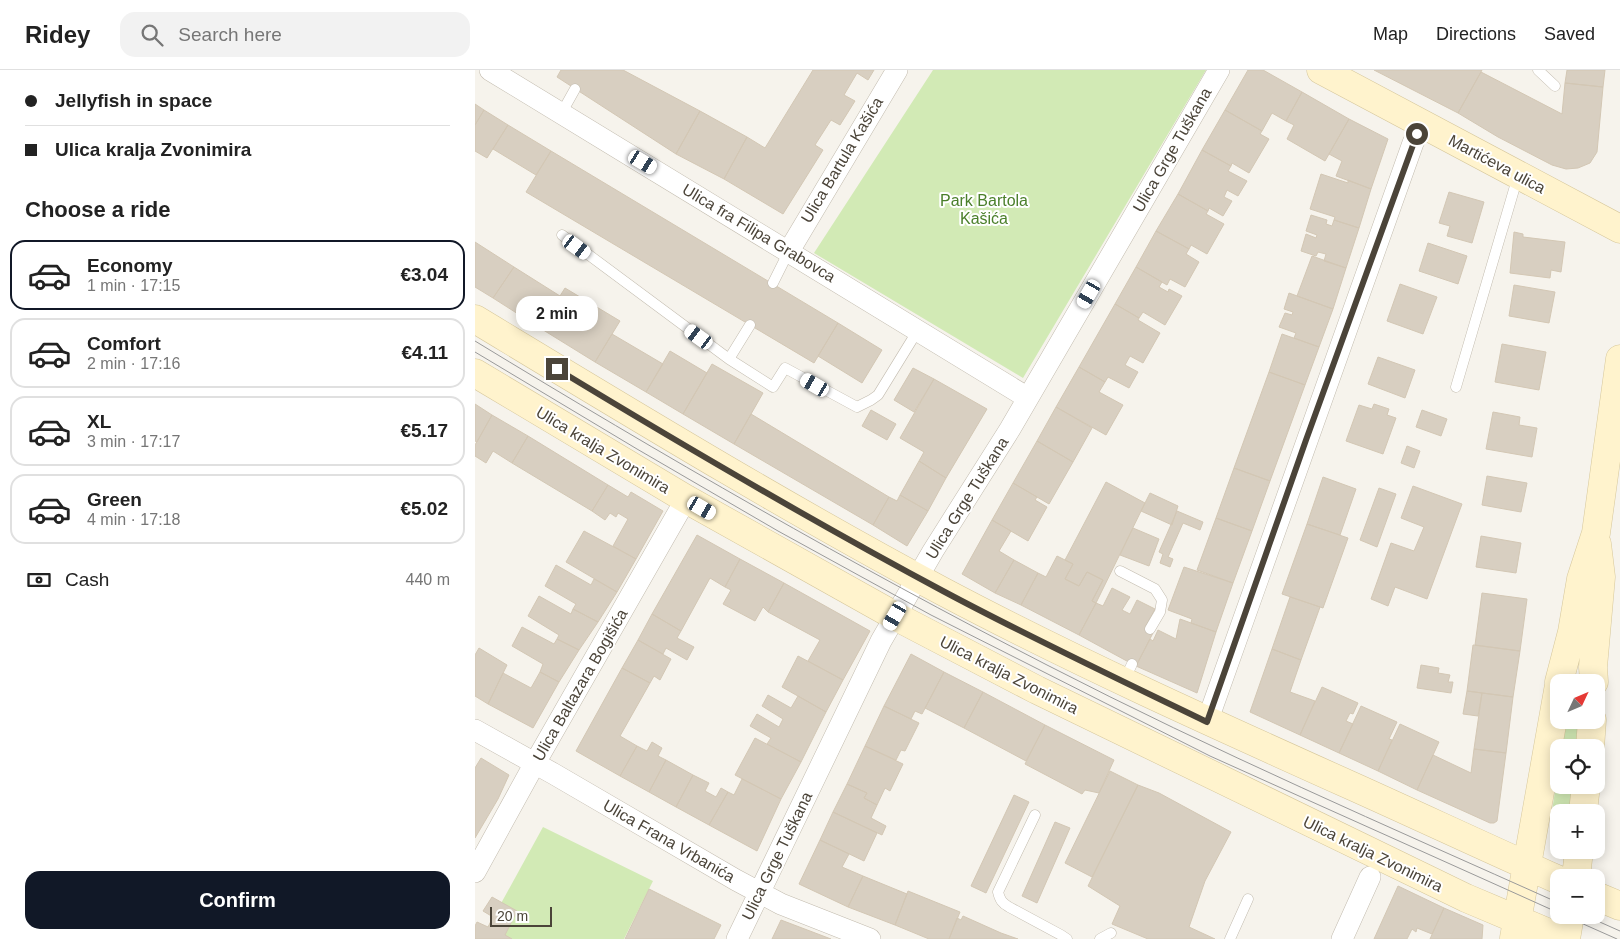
<!DOCTYPE html>
<meta charset="utf-8">
<style>
body{margin:0;font-family:Arial,sans-serif;background:#f2f2f2;color:#222;height:100vh;display:flex;flex-direction:column;font-size:19px;white-space:nowrap}
*{box-sizing:border-box;margin:0}
p{font-size:16px;color:#767676}
.icon{flex:none;width:28px;height:28px;fill:none;stroke:currentColor;stroke-width:2;stroke-linecap:round;stroke-linejoin:round}
.map{position:relative;flex:1;overflow:hidden}
.details{display:flex;flex-direction:column;background:#fff;width:475px}
.details>*{flex:none}
.top-card{display:grid;align-content:center;height:110px;padding:0 25px;background:#fff}
.needle{width:32px;rotate:46deg}
.controls{position:absolute;left:1075px;top:604px;display:grid;gap:10px}
.controls a{display:grid;place-items:center;width:55px;height:55px;border-radius:10px;background:#fff;box-shadow:0 2px 12px #0003;font-size:25px}
.scale{position:absolute;left:15px;bottom:12px;width:62px;box-sizing:border-box;padding-left:5px;border:2px solid #4b4439;border-top:0;font-size:14px;line-height:18px;white-space:nowrap;color:#4b4439;-webkit-text-stroke:4px #fff;paint-order:stroke}
.end{position:absolute;width:22px;height:22px;margin:-11px;border:6px solid #4b4439;background:#fff;box-shadow:0 0 0 2px #fff}
.from{border-radius:50%}
.bubble{position:absolute;height:35px;border-radius:15px;background:#fff;box-shadow:0 2px 12px #0003;font-size:16px;font-weight:700;line-height:35px;text-align:center}
.car{position:absolute;width:15px;height:30px;margin:-15px -8px;border-radius:6px;box-shadow:0 0 4px 1px #0007;background:linear-gradient(#fff 24%,#345 0 40%,#fff 0 76%,#345 0 86%,#fff 0)}
.top-card b{display:flex;align-items:center;gap:18px;height:48px;font-size:19px}
.top-card b+b{border-top:1px solid #e0e0e0}
.top-card i{width:12px;height:12px;background:#222}
ul{padding:0;list-style:none}
li{display:flex;align-items:center;gap:15px;height:70px;margin:0 10px 8px;padding:0 15px;border:2px solid #e0e0e0;border-radius:15px}
li div{flex:1}
li b{display:block;font-size:19px}
li em{font-style:normal;font-weight:700}
li.current{border-color:#111827}
li>.icon{width:45px;height:45px;stroke-width:1.5}
h2{padding:0 25px;font-size:22px;line-height:60px}
.pay{display:flex;align-items:center;gap:12px;height:55px;padding:0 25px;font-size:19px}
.pay p{margin-inline-start:auto}
.cta{display:flex;gap:10px;margin-top:auto;padding:10px 25px}
.cta a{flex:1;height:58px;border-radius:15px;background:#111827;color:#fff;font-size:20px;font-weight:700;line-height:58px;text-align:center}
header{display:flex;align-items:center;gap:30px;box-sizing:border-box;height:70px;padding:0 25px;background:#fff;border-bottom:1px solid #e0e0e0}
header strong{font-size:24px}
nav{display:flex;gap:28px;margin-inline-start:auto;font-size:18px}
.search{width:350px;height:45px;background:#f2f2f2;display:flex;align-items:center;gap:12px;box-sizing:border-box;padding:0 18px;border-radius:15px;color:#767676;font-size:19px}
main{display:flex;flex:1;min-height:0}
.map>svg:first-child{display:block}
.green{fill:#d2eab5}
.building{fill:#d8cfc1;stroke:#d3c7b4}
.lines{fill:none;stroke-linecap:round;stroke-linejoin:round}
.lane-casing{stroke:#c2bbae;stroke-width:11}
.street-casing{stroke:#c2bbae;stroke-width:22}
.secondary-casing{stroke:#d6c79b;stroke-width:29}
.lane{stroke:#fff;stroke-width:10}
.street{stroke:#fff;stroke-width:21}
.secondary{stroke:#fff3cd;stroke-width:28}
.tram{stroke:#9a9a9a;stroke-width:1}
.route{stroke:#4b4439;stroke-width:6}
.labels{text-anchor:middle;dominant-baseline:central;stroke-width:4;stroke-linejoin:round;paint-order:stroke}
.street-label{font-size:16px;fill:#4b4439;stroke:#fff}
.park-label{font-size:16px;fill:#4a7f2a;stroke:#fff}
</style>
<header>
<strong>Ridey</strong>
<div class="search"><svg class="icon" aria-label="search" viewBox="0 0 24 24"><circle cx="10" cy="10" r="6"/><path d="M15 15l6 6"/></svg>Search here</div>
<nav><a>Map</a><a>Directions</a><a>Saved</a></nav>
</header>
<main>
<section class="details">
<div class="top-card">
<b><i class="from"></i>Jellyfish in space</b>
<b><i></i>Ulica kralja Zvonimira</b>
</div>
<h2>Choose a ride</h2>
<ul>
<li class="current"><svg class="icon" aria-label="car" viewBox="0 0 24 24"><path d="M5 17H2v-5l4-1 3-4h7l3 4 3 1v5h-3M9 17h6M6 11h13"/><circle cx="7" cy="17" r="2"/><circle cx="17" cy="17" r="2"/></svg><div><b>Economy</b><p>1 min · 17:15</p></div><em>€3.04</em></li>
<li><svg class="icon" aria-label="car" viewBox="0 0 24 24"><path d="M5 17H2v-5l4-1 3-4h7l3 4 3 1v5h-3M9 17h6M6 11h13"/><circle cx="7" cy="17" r="2"/><circle cx="17" cy="17" r="2"/></svg><div><b>Comfort</b><p>2 min · 17:16</p></div><em>€4.11</em></li>
<li><svg class="icon" aria-label="car" viewBox="0 0 24 24"><path d="M5 17H2v-5l4-1 3-4h7l3 4 3 1v5h-3M9 17h6M6 11h13"/><circle cx="7" cy="17" r="2"/><circle cx="17" cy="17" r="2"/></svg><div><b>XL</b><p>3 min · 17:17</p></div><em>€5.17</em></li>
<li><svg class="icon" aria-label="car" viewBox="0 0 24 24"><path d="M5 17H2v-5l4-1 3-4h7l3 4 3 1v5h-3M9 17h6M6 11h13"/><circle cx="7" cy="17" r="2"/><circle cx="17" cy="17" r="2"/></svg><div><b>Green</b><p>4 min · 17:18</p></div><em>€5.02</em></li>
</ul>
<div class="pay"><svg class="icon" aria-label="cash" viewBox="0 0 24 24"><path d="M3 7h18v10H3z"/><circle cx="12" cy="12" r="2"/></svg>Cash<p>440 m</p></div>
<div class="cta"><a>Confirm</a></div>
</section>
<div class="map">
<svg width="1145" height="869" viewBox="0 0 1145 869">
<rect width="100%" height="100%" fill="#f6f3ec"/>
<path class="green" d="M458 0H731L548 308 339 183Z
M1090 650H1106L1104 677 1086 678Z
M1084 695V715H1099L1095 742H1084V758L1075 754Z
M68 757 178 811 149 869H37L13 857Z"/>
<path class="building" d="M86 0H148L225 41 201 84 82 7Z
M338 0H399L393 10 382 3 369 25 380 31 365 55 356 50 340 75 348 80 308 144 249 109 272 67 290 78Z
M773 0H788L827 22 811 51 797 43 787 61 750 40Z
M899 0H1007L983 43Z
M1092 0H1130L1128 17 1090 13Z
M1006 2 1087 44 1090 13 1128 17 1122 82 1115 93 1103 98 1091 99 1077 95 1023 67 983 43Z
M827 22 874 49 850 91 812 69 819 55 811 51Z
M0 34 9 40 0 55Z
M9 40 33 55 12 88 0 81V55Z
M750 40 787 61 785 64 794 69 774 103 757 93 756 96 727 80Z
M225 41 272 67 249 109 201 84Z
M874 49 913 69 896 119 861 106 867 91 854 84Z
M33 55 76 81 61 105 18 79Z
M727 80 756 96 753 101 772 111 763 126 752 120 749 127 757 131 748 146 734 138 733 141 703 124Z
M76 81 363 253 339 293 51 122Z
M846 104 873 113V110L896 119 884 158 859 150 860 147 835 139Z
M974 122 1009 132 997 173 972 166 975 156 964 153Z
M703 124 733 141 731 144 749 154 732 184 716 175 714 179 681 161Z
M836 145 852 150 851 154 857 156 859 150 884 158 871 198 849 191 851 184 843 182 841 186 826 181 831 164 841 168 842 165 831 161Z
M681 161 714 179 711 184 724 192 710 217 695 209 692 215 661 197Z
M1039 162 1048 164V167L1090 172 1086 202 1076 200 1075 208 1035 203Z
M0 172 39 197 18 228 0 217Z
M953 173 992 186 983 214 944 201Z
M837 186 871 198 858 239 822 226Z
M39 197 85 226 65 258 18 228Z
M661 197 687 212 684 217 693 222 694 219 707 226 690 255 668 242 664 248 640 234Z
M925 214 962 227 948 264 912 251Z
M1039 215 1080 222 1074 253 1034 246Z
M90 218 145 251 120 292 65 258Z
M814 223 858 239 844 277 819 268 821 263 804 257 810 243 817 245 818 242 809 239Z
M640 234 664 248 663 250 685 263 668 293 655 286 650 295 663 302 654 318 633 307 630 312 604 297Z
M363 253 407 280 387 313 343 286Z
M137 264 188 294 171 322 120 292Z
M807 264 844 277 830 315 794 302Z
M1027 274 1071 282 1064 320 1020 312Z
M195 281 232 303 208 344 171 322Z
M903 287 940 300 930 328 893 314Z
M237 294 288 323 259 374 208 344Z
M604 297 630 312 624 322 648 335 631 365 581 337Z
M438 298 459 309 439 342 419 330Z
M794 302 830 315 795 411 759 398Z
M459 309 512 339 471 408 444 391 449 382 425 368Z
M0 334 17 345 2 372 0 371Z
M899 334 914 339 912 345 921 348 908 384 871 371 884 335 897 339Z
M581 337 617 358 598 392 562 371Z
M396 340 421 354 412 370 387 356Z
M947 340 972 349 966 366 941 357Z
M1018 342 1045 347 1044 355 1062 358 1057 387 1011 379Z
M276 344 414 427 398 455 259 374Z
M17 345 53 366 37 393 18 381 11 393 0 386V375Z
M53 366 133 415 117 441 37 393Z
M562 371 598 392 574 434 538 413Z
M932 376 945 381 939 398 926 393Z
M444 391 471 408 453 441 425 425Z
M759 398 795 411 777 461 741 448Z
M1012 406 1052 413 1046 442 1007 435Z
M848 407 881 419 865 465 832 454Z
M631 412 670 433 621 533 617 531 628 510 612 502 604 516 590 509 598 494 590 490Z
M538 413 562 427 560 430 572 437 553 471 517 450Z
M133 415 153 427 156 422 188 441 161 489 138 476 153 449 143 443 141 447 135 443 130 450 117 441Z
M938 416 987 434 952 529 920 517 913 536 896 529 916 473 939 481 949 457 926 448Z
M904 418 921 424 902 477 885 470Z
M675 423 703 436 697 455 666 441Z
M425 425 453 441 432 476 398 455 414 427 422 431Z
M702 441 728 452 725 460 708 453 693 487 698 489 695 497 685 493 688 484 684 482Z
M741 448 777 461 758 513 722 500Z
M517 450 536 461 524 481 539 490 520 523 487 504Z
M832 454 873 468 848 538 807 524Z
M658 458 684 469 674 496 645 485Z
M109 461 161 489 142 522 91 492Z
M222 465 265 489 250 517 235 508 206 561 177 544Z
M1006 466 1046 473 1041 503 1001 497Z
M582 486 598 494 590 509 604 516 612 502 628 510 617 531 621 533 604 565 546 535 563 503 571 507Z
M265 489 309 513 293 542 288 537 280 551 248 534 256 520 250 517Z
M539 490 563 503 546 535 520 523Z
M81 495 116 515 119 509 142 522 123 552 98 539 101 534 70 516Z
M709 497 758 513 741 562 716 553 717 549 693 540Z
M309 513 395 561 368 610 333 591 345 570 293 542Z
M637 518 655 527 647 540 655 544 662 530 680 539 670 557 679 561 661 596 604 565 621 533 628 536Z
M1007 523 1052 529 1045 581 1000 575Z
M64 526 96 544 98 539 123 552 104 580 82 569 84 565 53 546Z
M815 527 845 537 826 590 797 579Z
M177 544 206 561 202 568 219 577 212 590 191 578 188 584 163 570Z
M705 549 741 562 722 623 661 596 675 569 678 571 683 560 701 569Z
M47 557 79 574 82 569 104 580 84 612 65 602 68 594 37 576Z
M163 570 196 589 185 610 179 606 175 613 147 598Z
M998 575 1045 581 1038 627 992 621Z
M4 578 32 595 13 634 0 626V585Z
M797 579 826 590 815 622 840 631 825 665 775 642Z
M436 584 469 602 447 644 440 641 436 649 409 636Z
M323 586 368 610 351 642 307 617Z
M946 595 964 598 963 603 975 605 973 612H978L976 623 942 618Z
M147 598 175 613 145 666 162 676 145 706 101 681Z
M65 602 84 612 58 658 13 634 28 603 56 618Z
M469 602 508 622 489 658 450 638Z
M847 617 883 633 878 644 875 643 871 651 878 654 864 683 825 665Z
M992 621 1007 623 1003 646 988 644Z
M508 622 570 655 551 691 489 658Z
M1007 623 1038 627 1031 683 999 679Z
M293 625 316 638 323 626 351 642 326 692 292 674 296 668 275 656 282 644 304 657 308 649 287 636Z
M409 636 444 653 430 681 426 680 421 690 390 676Z
M886 636 922 652 914 669 917 670 903 701 864 683Z
M925 654 964 672 942 720 903 701Z
M570 655 639 690 624 723 610 720 607 724 550 694Z
M280 668 326 692 306 729 260 705Z
M177 672 187 678 183 686 191 690 174 722 145 706 162 676 172 681Z
M390 676 428 694 415 721 410 718 402 735 389 728 392 723 372 714Z
M999 679 1031 683 1022 751 1019 753H1015L942 720 958 685 996 703Z
M6 688 34 705 23 729 0 768V698Z
M191 690 218 705 201 737 174 722Z
M635 701 663 715 617 807 590 793Z
M218 705 234 713 230 721 241 727 246 718 253 722 234 755 201 737Z
M267 709 306 729 282 781 234 755 253 722 259 725Z
M372 714 392 723 389 728 402 735 396 748 411 756 407 765 358 742Z
M663 715 684 723 756 762 730 811 714 857 740 869H673L637 854 645 836 613 816Z
M539 725 554 732 511 823 496 816Z
M358 742 402 763 389 791 345 770Z
M580 752 595 758 562 833 547 826Z
M345 770 374 784 367 797 388 806 373 837 324 814Z
M388 806 432 824 420 855 373 837Z
M923 816 969 838 957 864 942 858 941 862 937 859 932 869H899Z
M174 819 246 855 239 869H150Z
M433 821 485 842 474 869H454L420 855Z
M17 827 42 841 30 865 37 869H0V856L2 852 13 857 18 847 8 841Z
M969 838 1008 855 1007 869H955Z
M488 846 526 863 543 869H474L482 848 486 850Z
M306 850 356 869H297Z"/>
<g class="lines">
<g class="lane-casing">
<path id="lane" d="M1063 0 1080 16
M86 44 100 19
M87 165 254 289 298 317 310 298 382 337 396 330 403 325 443 260
M298 213 314 181
M254 289 275 255
M981 317 1043 106
M645 501 680 519 687 530 685 542 675 559
M649 611 657 594
M560 745 523 822C525 830 527 833 534 837L586 865 592 869
M625 869 636 863
M755 869 773 829"/>
</g>
<g class="street-casing">
<path id="street" d="M15 0 553 328
M314 181 422 0
M732 652 938 73 947 54
M0 660 79 704 261 810 306 834 395 869
M0 802 60 693 211 429
M262 869 406 571 458 481 535 359 744 0
M867 869 895 807"/>
</g>
<g class="secondary-casing">
<path id="secondary" d="M846 0 1145 159
M0 249C154 342 308 436 467 521 601 592 739 654 877 716 946 747 1014 779 1084 810
M0 303 211 429 420 546 562 620 991 828 1088 869
M1084 612 1097 562 1106 509 1121 463 1145 289
M1119 612 1118 597 1126 507 1122 474
M1115 678 1117 650
M1108 742 1111 715
M1101 808 1104 780
M1121 826 1145 836
M1039 868 1084 615
M1091 869 1095 845"/>
</g>
<use href="#lane" class="lane"/>
<use href="#street" class="street"/>
<use href="#secondary" class="secondary"/>
<path class="tram" d="M0 271C187 385 377 495 572 595 739 681 912 756 1084 833
M0 282 162 379 303 461 456 545 735 686 1084 843
M1088 845 1142 869
M1109 845 1145 861"/>
</g>
<g class="lines">
<path class="route" d="M82 299C209 376 337 451 468 521 554 567 643 609 732 652L831 370 942 64"/>
</g>
<g class="labels">
<g class="street-label">
<text transform="translate(697 80) rotate(-60)">Ulica Grge Tuškana</text>
<text transform="translate(367 90) rotate(-59)">Ulica Bartula Kašića</text>
<text transform="translate(1022 94) rotate(28)">Martićeva ulica</text>
<text transform="translate(284 163) rotate(31)">Ulica fra Filipa Grabovca</text>
<text transform="translate(128 380) rotate(31)">Ulica kralja Zvonimira</text>
<text transform="translate(492 428) rotate(-58)">Ulica Grge Tuškana</text>
<text transform="translate(534 605) rotate(27)">Ulica kralja Zvonimira</text>
<text transform="translate(105 615) rotate(-60)">Ulica Baltazara Bogišića</text>
<text transform="translate(194 771) rotate(30)">Ulica Frana Vrbanića</text>
<text transform="translate(898 784) rotate(26)">Ulica kralja Zvonimira</text>
<text transform="translate(302 786) rotate(-64)">Ulica Grge Tuškana</text>
</g>
<g class="park-label">
<text x="509" y="130">Park Bartola<tspan x="509" dy="18">Kašića</tspan></text>
</g>
</g>
</svg>
<div class="controls">
<a><svg class="needle" viewBox="-14 -14 28 28"><path d="M0-13l5 13h-10z" fill="#e53935"/><path d="M0 13l5-13h-10z" fill="#767676"/></svg></a>
<a><svg class="icon" aria-label="locate" viewBox="0 0 24 24"><circle cx="12" cy="12" r="6"/><path d="M12 2v4M12 18v4M2 12h4M18 12h4"/></svg></a>
<a>+</a>
<a>−</a>
</div>
<div class="scale">20 m</div>
<i class="end from" style="left:942px;top:64px"></i>
<i class="end" style="left:82px;top:299px"></i>
<div class="bubble" style="left:41px;top:226px;width:82px">2 min</div>
<i class="car" style="left:168px;top:92px;rotate:121deg"></i>
<i class="car" style="left:102px;top:177px;rotate:126deg"></i>
<i class="car" style="left:614px;top:224px;rotate:210deg"></i>
<i class="car" style="left:224px;top:267px;rotate:306deg"></i>
<i class="car" style="left:340px;top:315px;rotate:300deg"></i>
<i class="car" style="left:227px;top:438px;rotate:120deg"></i>
<i class="car" style="left:420px;top:546px;rotate:210deg"></i>
</div>
</main>
